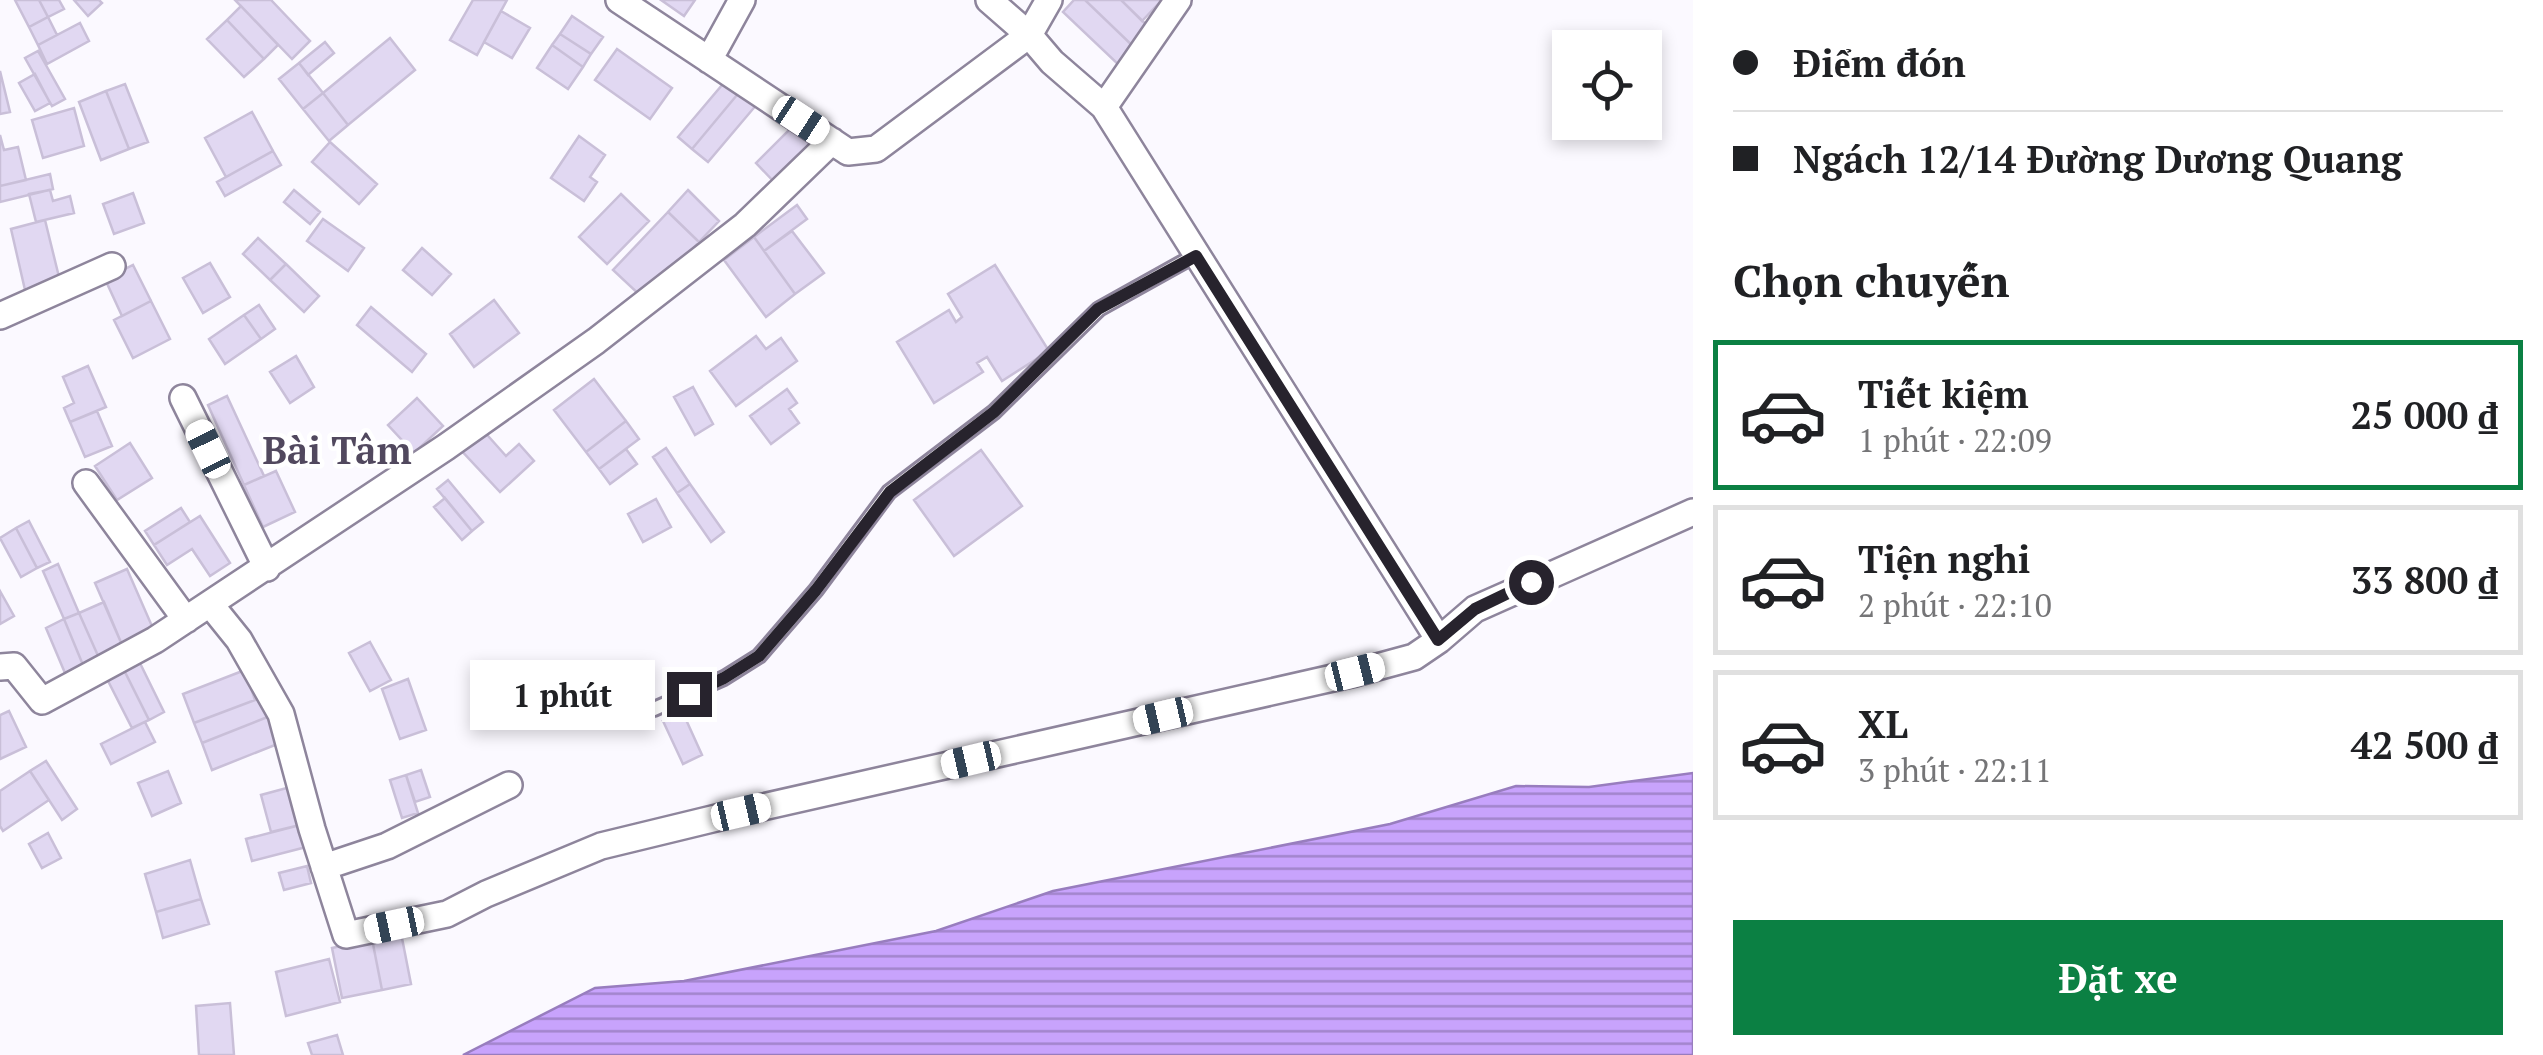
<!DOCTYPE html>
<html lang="vi">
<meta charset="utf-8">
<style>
body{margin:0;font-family:"PT Serif",serif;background:#f6f6f6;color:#202124;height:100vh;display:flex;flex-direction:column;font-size:38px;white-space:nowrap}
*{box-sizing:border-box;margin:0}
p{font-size:32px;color:#757577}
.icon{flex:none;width:55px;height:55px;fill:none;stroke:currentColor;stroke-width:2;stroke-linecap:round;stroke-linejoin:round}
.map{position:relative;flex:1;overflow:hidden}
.panel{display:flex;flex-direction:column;background:#fff;width:850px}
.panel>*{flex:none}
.guide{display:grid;align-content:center;height:220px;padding:0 40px;background:#fff}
.controls{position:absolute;left:1552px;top:30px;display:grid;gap:20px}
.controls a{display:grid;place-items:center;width:110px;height:110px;border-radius:0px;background:#fff;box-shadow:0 5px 15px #0003;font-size:50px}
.end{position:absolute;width:45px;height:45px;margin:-22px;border:12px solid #27232d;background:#fff;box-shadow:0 0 0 5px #fff}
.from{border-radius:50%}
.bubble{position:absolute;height:70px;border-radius:0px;background:#fff;box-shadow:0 5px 15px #0003;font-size:32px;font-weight:600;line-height:70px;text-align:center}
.car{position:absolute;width:30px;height:60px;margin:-30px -15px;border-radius:12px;box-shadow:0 0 8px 2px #0007;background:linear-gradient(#fff 24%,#345 0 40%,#fff 0 76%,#345 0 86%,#fff 0)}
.guide b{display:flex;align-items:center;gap:35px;height:95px;font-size:38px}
.guide b+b{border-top:2px solid #e0e0e0}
.guide i{width:25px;height:25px;background:#202124}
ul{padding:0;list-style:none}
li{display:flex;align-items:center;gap:30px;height:150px;margin:0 20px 15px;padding:0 20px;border:5px solid #e0e0e0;border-radius:0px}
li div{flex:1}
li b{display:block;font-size:38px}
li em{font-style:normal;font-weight:600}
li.current{border-color:#0b8043}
li>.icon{width:90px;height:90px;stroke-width:1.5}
h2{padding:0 40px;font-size:45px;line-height:120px}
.action{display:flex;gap:20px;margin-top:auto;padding:20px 40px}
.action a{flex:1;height:115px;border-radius:0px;background:#0b8043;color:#fff;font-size:40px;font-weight:600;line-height:115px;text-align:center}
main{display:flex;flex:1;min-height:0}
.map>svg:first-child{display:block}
.water{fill:url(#water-rules);stroke:#987dbe;stroke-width:2.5}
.building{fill:#e1d8f2;stroke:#c9bfd8;stroke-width:2.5}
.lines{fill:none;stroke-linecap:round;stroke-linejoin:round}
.lane-casing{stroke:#8e859c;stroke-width:18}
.street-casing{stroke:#8e859c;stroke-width:30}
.lane{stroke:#fff;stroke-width:12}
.street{stroke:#fff;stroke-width:25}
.route{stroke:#27232d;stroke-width:12}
.labels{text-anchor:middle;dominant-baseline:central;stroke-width:9;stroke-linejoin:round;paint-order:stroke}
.neighbourhood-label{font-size:38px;font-weight:bold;fill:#51485e;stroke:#fff}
</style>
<main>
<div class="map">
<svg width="1693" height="1055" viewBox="0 0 1693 1055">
<defs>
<pattern id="water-rules" width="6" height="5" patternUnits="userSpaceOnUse" patternTransform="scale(2.5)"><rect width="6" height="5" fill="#c8a3fc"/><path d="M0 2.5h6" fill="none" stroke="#a284cc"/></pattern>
</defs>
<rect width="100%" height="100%" fill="#fbf9ff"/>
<path class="water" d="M1693 773V1055H463L595 988 684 981 936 931 1053 891 1390 824 1516 786 1589 787Z"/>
<path class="building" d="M15 0H39L48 17 29 27Z
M39 0H59L64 9 48 17Z
M74 0H99L102 3 88 16Z
M235 0H271L310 41 292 59Z
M473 0H507L477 55 450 40Z
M661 0H695L684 16Z
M1074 0H1085L1137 50 1121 67 1063 12Z
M1085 0H1121L1154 32 1137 50Z
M1121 0H1162L1142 21Z
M241 6 278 45 264 59 227 20Z
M501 11 530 28 512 58 484 42Z
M572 16 603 37 591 54 560 34Z
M48 17 57 35 38 45 29 27Z
M227 20 264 59 244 77 207 39Z
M80 23 89 41 47 64 38 45Z
M560 34 591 54 583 67 552 45Z
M390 38 415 70 348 125 323 93Z
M325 42 334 53 308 75 299 63Z
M552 45 583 67 568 89 537 68Z
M617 49 672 88 650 119 595 80Z
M38 51 65 99 52 106 25 58Z
M299 63 323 93 303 109 279 79Z
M0 71 10 112 0 114Z
M35 74 50 103 35 111 19 83Z
M728 78 742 89 692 149 678 137Z
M125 84 148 142 129 149 106 91Z
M742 89 758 103 708 162 692 149Z
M106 91 129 149 101 160 79 102Z
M323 93 348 125 329 141 303 109Z
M74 108 84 146 43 158 32 120Z
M252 112 273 151 226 177 205 138Z
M793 126 816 150 778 186 756 163Z
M0 135 4 150 18 147 26 180 0 186Z
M579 136 605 155 590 177 597 182 584 201 551 178Z
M330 142 377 184 359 204 312 162Z
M273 151 281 165 225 196 217 182Z
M50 174 53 189 0 202V186Z
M50 190 53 201 70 196 74 213 36 222 29 194Z
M294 190 320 212 310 224 284 202Z
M688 190 719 221 699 242 668 212Z
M133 193 144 223 114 234 103 204Z
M621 194 649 221 607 264 579 237Z
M797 205 807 219 764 251 754 237Z
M668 212 699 242 644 299 613 270Z
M323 219 364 248 348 271 307 241Z
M45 220 60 281 25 290 11 229Z
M792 231 824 273 795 294 764 251Z
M754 237 795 294 766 317 724 260Z
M258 238 286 264 270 280 243 254Z
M422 248 451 274 432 295 403 270Z
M210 263 230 297 203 313 183 278Z
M286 264 319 296 304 312 270 280Z
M133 265 151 301 122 316 105 279Z
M995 265 1049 351 1002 381 987 357 977 363 983 372 934 403 897 342 949 310 956 322 962 317 948 294Z
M494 300 519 333 474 367 450 334Z
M151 301 170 339 133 358 114 320Z
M259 305 275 329 261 339 244 315Z
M371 307 426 354 412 372 357 325Z
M244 315 261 339 225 364 209 339Z
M756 336 766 349 781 338 797 361 736 406 710 371Z
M296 356 314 387 290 403 270 372Z
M88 366 106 407 70 422 64 408 74 403 63 377Z
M594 379 626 421 586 452 554 410Z
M693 387 713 424 695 435 674 397Z
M787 389 797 403 789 409 799 423 771 444 750 416Z
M227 396 264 476 244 485 208 405Z
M417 398 443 426 414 453 388 425Z
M97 411 112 446 85 457 70 422Z
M626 421 639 439 599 469 586 452Z
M481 428 506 456 519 444 534 461 500 492 459 448Z
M130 443 152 478 117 500 95 466Z
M666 448 690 484 677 493 653 457Z
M626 449 637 464 610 484 599 469Z
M981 450 1022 506 954 556 914 500Z
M276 471 295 512 263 527 244 485Z
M448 480 483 522 472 531 437 489Z
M690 484 724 532 711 542 677 493Z
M445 498 472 531 462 540 434 507Z
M656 499 671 527 643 542 628 514Z
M181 508 190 522 154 545 145 531Z
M200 516 230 563 210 576 192 549 167 565 154 545Z
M29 521 50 562 37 568 16 528Z
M16 528 37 568 21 577 0 538Z
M58 564 79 613 64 619 43 571Z
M127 569 155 633 123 647 95 583Z
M0 591 14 616 0 624Z
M104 602 123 647 99 658 79 613Z
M79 613 99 658 83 665 64 619Z
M64 619 83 665 65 673 46 628Z
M370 642 391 680 370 691 349 653Z
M136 655 164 712 149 720 120 662Z
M120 662 149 720 132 728 103 671Z
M245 670 255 700 194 723 183 694Z
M408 679 426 730 400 739 382 689Z
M263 697 270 716 202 743 194 723Z
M9 711 26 747 0 759V715Z
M683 713 702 755 683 764 663 721Z
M270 716 280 743 212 770 202 743Z
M145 722 155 742 111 764 101 744Z
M46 761 77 809 62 820 30 771Z
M421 770 430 797 415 802 406 775Z
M30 771 49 800 3 831 0 826V791Z
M168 771 181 803 152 816 138 783Z
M406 775 418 813 402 818 390 780Z
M294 786 304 824 271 832 261 795Z
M304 824 310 846 252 861 246 839Z
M48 833 61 858 42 868 29 844Z
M190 860 201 899 156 912 145 874Z
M307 866 311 883 284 890 279 873Z
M201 899 209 924 163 938 156 912Z
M401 933 411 984 382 990 372 939Z
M372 939 382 990 342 998 332 948Z
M329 959 340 1002 286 1016 276 972Z
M230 1003 234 1055H199L196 1006Z
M337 1035 343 1055H312L308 1043Z"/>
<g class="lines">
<g class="lane-casing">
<path id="lane" d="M654 709 724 678 759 656 816 590 889 492 994 412 1099 309 1196 255"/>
</g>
<g class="street-casing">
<path id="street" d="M619 0 848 152 876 149 1029 35 1052 62 1104 107 1178 0
M989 0 1029 35 1049 0
M709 60 742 0
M1104 107 1439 640 1475 609 1693 512
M0 316 112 266
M183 398 267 568
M86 483 186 620
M210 604 239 640 281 714 312 829 346 935 447 914 486 894 601 846 741 812 1355 673 1414 657 1439 640
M0 667 14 666 42 701 155 640 446 447 596 341 745 225 832 141
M324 867 387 846 509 785"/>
</g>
<use href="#lane" class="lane"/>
<use href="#street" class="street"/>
</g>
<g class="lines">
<path class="route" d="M689 694 724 678 759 656 816 590 890 492 994 412 1098 309 1196 256 1438 640 1475 609 1531 582"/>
</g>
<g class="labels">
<g class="neighbourhood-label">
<text x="337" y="450">Bài Tâm</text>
</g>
</g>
</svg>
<div class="controls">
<a><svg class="icon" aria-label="locate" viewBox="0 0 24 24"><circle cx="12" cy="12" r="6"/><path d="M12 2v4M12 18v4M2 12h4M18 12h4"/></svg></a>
</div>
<i class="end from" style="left:1531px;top:582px"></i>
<i class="end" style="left:689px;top:694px"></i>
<div class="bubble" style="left:470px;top:660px;width:185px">1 phút</div>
<i class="car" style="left:801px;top:120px;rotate:123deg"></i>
<i class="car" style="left:208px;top:449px;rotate:334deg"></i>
<i class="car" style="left:1355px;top:672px;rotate:76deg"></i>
<i class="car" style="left:1163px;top:716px;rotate:257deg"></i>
<i class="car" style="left:971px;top:760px;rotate:257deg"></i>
<i class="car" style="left:741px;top:812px;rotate:77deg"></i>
<i class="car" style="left:394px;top:925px;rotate:258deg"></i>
</div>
<section class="panel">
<div class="guide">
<b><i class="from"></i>Điểm đón</b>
<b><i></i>Ngách 12/14 Đường Dương Quang</b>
</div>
<h2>Chọn chuyến</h2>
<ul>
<li class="current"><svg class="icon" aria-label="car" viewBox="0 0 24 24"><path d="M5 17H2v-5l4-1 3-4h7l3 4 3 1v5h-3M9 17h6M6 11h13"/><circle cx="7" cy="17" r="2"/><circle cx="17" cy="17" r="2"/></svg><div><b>Tiết kiệm</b><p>1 phút · 22:09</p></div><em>25 000 ₫</em></li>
<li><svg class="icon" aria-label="car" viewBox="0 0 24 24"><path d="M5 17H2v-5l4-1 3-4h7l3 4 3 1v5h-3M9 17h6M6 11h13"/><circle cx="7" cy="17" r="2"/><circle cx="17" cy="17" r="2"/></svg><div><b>Tiện nghi</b><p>2 phút · 22:10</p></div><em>33 800 ₫</em></li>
<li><svg class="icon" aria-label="car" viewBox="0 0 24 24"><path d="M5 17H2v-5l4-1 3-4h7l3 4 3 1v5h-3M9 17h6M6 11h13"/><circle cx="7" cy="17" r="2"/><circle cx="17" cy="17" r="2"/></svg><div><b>XL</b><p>3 phút · 22:11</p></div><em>42 500 ₫</em></li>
</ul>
<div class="action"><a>Đặt xe</a></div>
</section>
</main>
